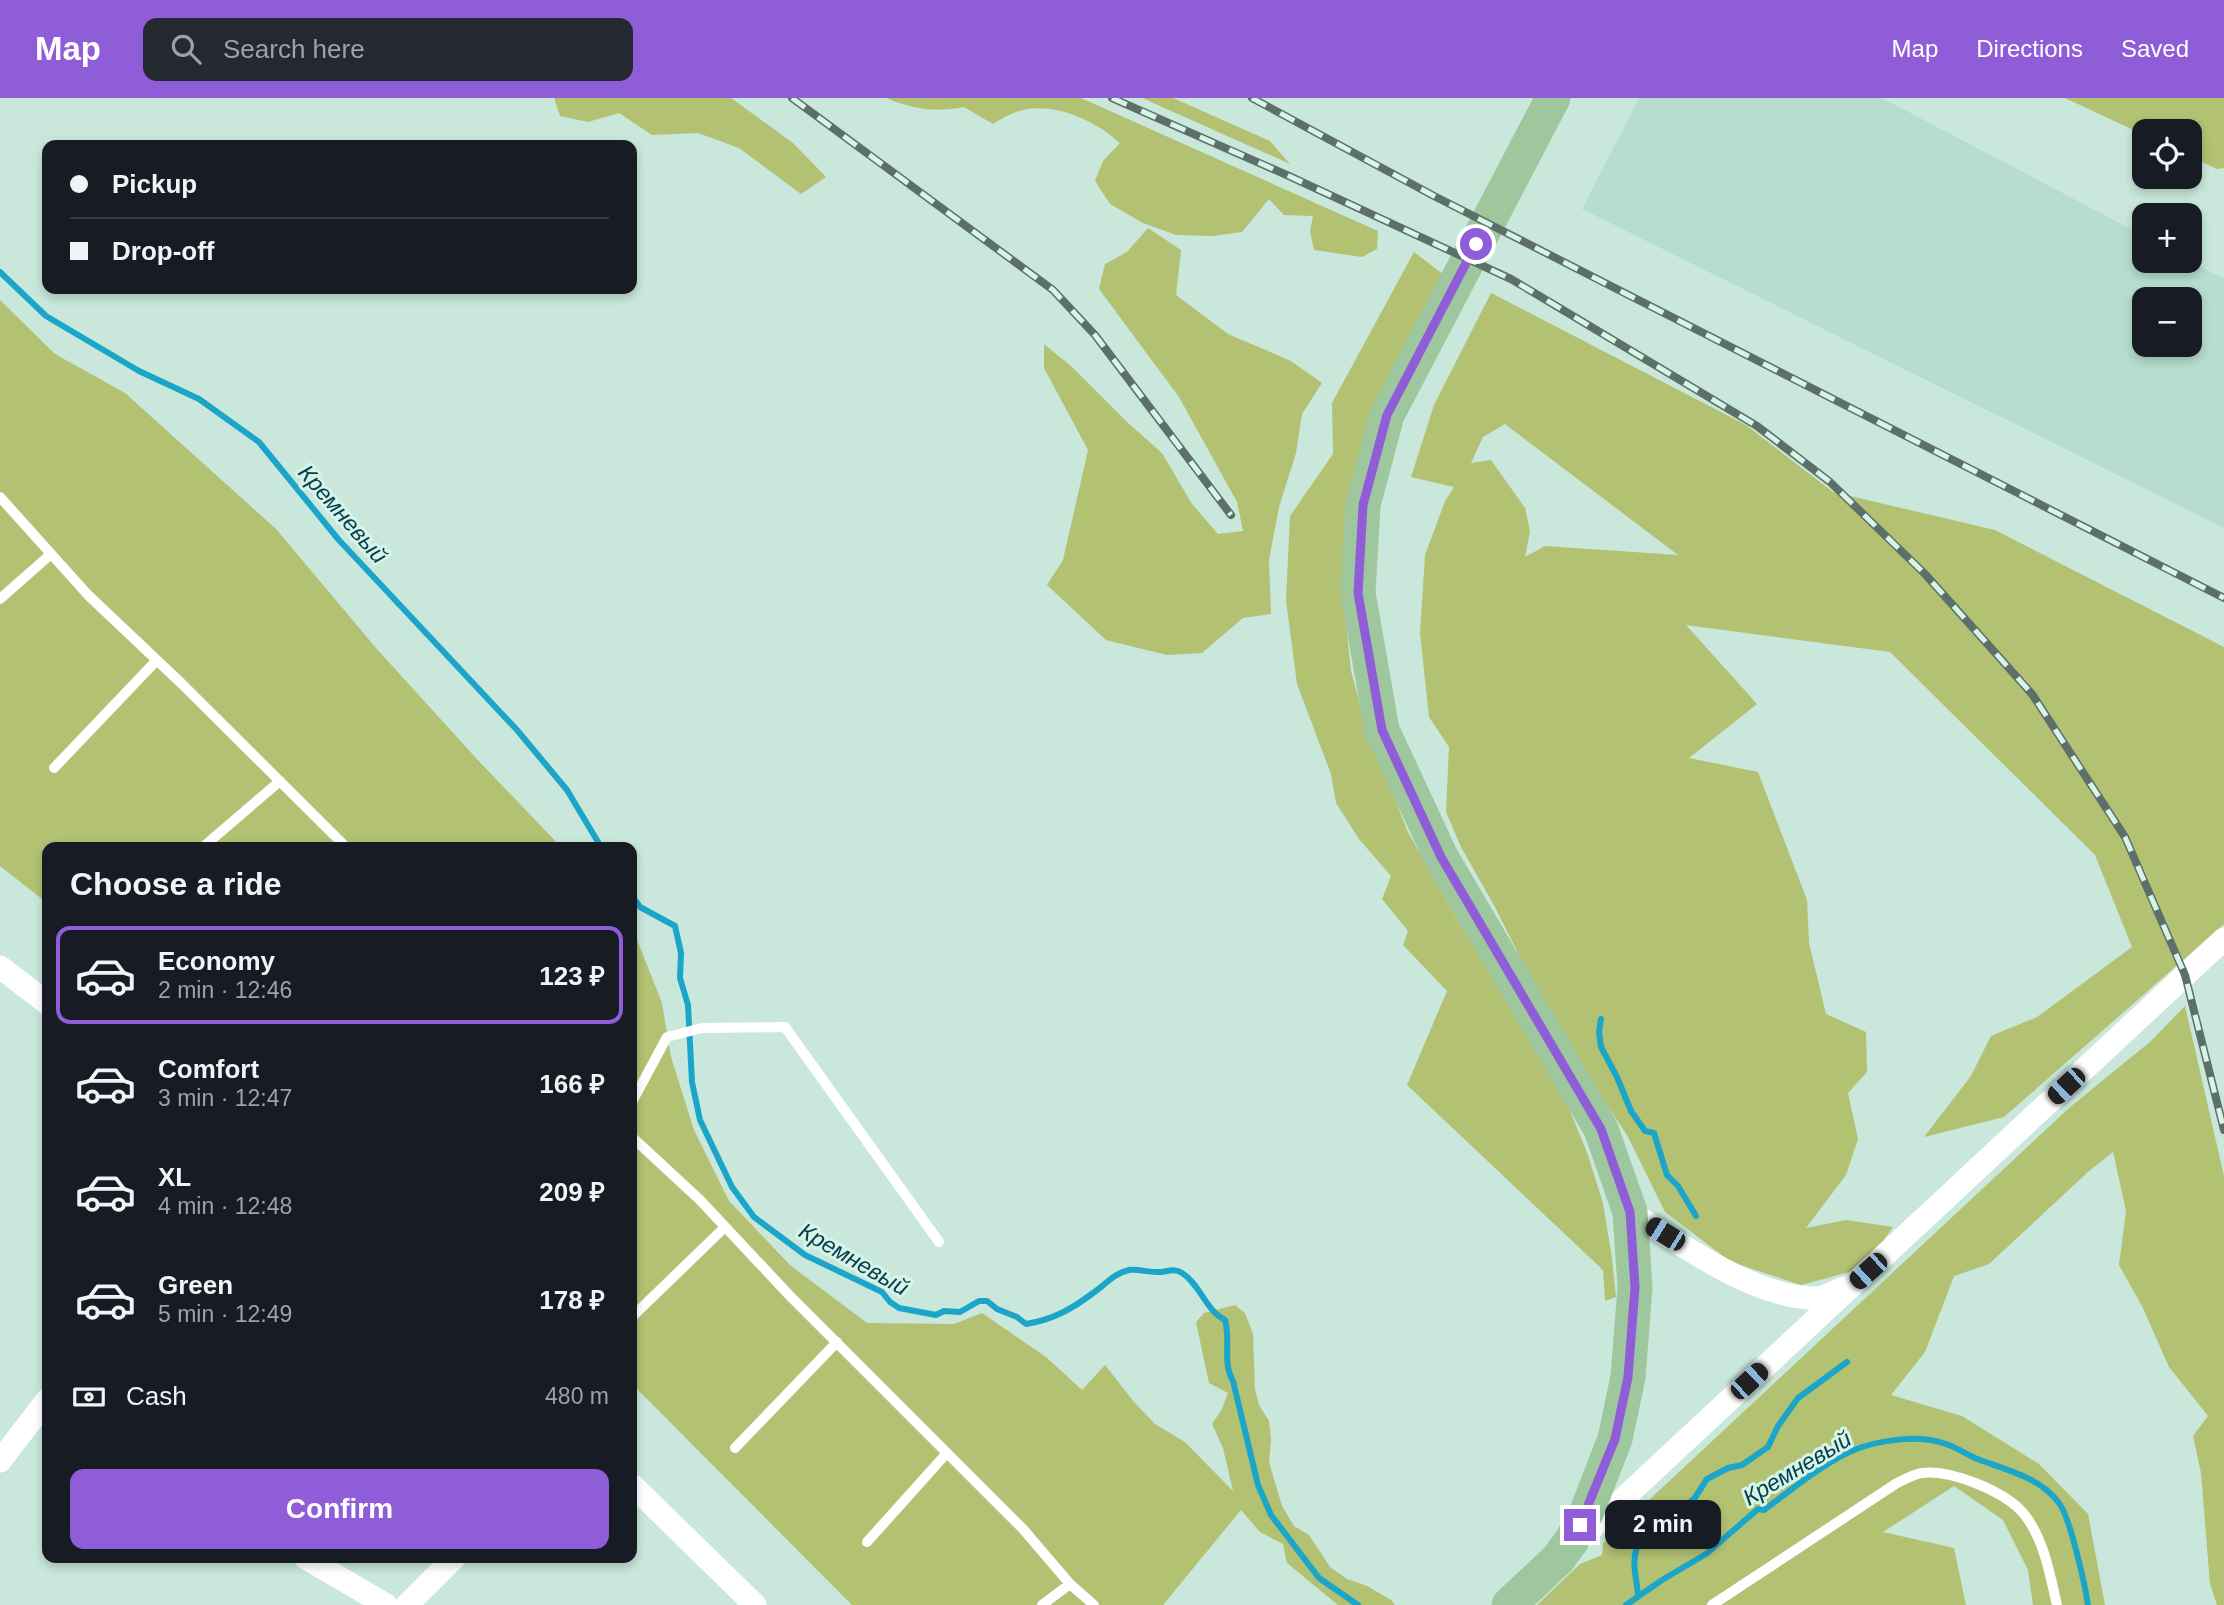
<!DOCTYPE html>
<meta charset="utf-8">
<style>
body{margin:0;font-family:Helvetica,sans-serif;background:#242831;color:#f1f3f6;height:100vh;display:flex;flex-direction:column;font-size:26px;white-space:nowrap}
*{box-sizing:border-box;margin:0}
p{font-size:23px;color:#9ea1a6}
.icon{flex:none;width:38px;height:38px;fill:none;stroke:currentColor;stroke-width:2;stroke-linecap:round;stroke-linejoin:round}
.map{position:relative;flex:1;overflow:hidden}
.panel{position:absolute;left:42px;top:744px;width:595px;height:721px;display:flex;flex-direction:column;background:#171b24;border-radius:14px;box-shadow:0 4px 10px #0003}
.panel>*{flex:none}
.hud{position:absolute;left:42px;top:42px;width:595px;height:154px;border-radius:14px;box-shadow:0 4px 10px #0003;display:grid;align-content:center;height:154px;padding:0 28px;background:#171b24}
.controls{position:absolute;left:2132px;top:21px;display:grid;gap:14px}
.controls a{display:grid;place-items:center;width:70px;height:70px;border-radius:14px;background:#171b24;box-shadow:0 4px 10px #0003;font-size:35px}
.end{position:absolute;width:32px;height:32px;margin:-16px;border:9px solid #8f5dd7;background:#fff;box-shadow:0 0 0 4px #fff}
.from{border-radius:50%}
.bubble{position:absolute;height:49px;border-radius:14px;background:#171b24;box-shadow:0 4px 10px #0003;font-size:23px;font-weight:700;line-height:49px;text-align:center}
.car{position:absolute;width:21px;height:42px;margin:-21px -10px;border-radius:9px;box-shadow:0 0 5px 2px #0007;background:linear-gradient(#222 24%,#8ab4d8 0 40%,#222 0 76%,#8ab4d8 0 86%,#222 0)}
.hud b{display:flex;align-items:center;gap:24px;height:66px;font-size:26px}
.hud b+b{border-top:2px solid #363941}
.hud i{width:18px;height:18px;background:#f1f3f6}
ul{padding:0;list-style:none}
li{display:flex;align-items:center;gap:21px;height:98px;margin:0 14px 10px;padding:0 14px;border:4px solid transparent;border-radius:14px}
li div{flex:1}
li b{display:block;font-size:26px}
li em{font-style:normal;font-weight:700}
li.on{border-color:#8f5dd7}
li>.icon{width:63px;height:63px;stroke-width:1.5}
h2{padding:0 28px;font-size:32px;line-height:84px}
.pay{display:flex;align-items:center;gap:18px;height:77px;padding:0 28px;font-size:26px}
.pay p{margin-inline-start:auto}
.action{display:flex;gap:14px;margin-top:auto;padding:14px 28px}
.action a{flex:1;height:80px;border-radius:14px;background:#8f5dd7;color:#fff;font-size:28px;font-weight:700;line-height:80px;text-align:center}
header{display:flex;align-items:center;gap:42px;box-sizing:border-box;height:98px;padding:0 35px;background:#8f5dd7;color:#fff}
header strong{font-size:33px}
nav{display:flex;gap:38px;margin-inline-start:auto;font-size:24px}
.search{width:490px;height:63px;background:#242831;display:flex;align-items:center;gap:18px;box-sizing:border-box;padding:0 24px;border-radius:14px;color:#9ea1a6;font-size:26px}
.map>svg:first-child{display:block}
.built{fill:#b7ddce;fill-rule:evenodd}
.green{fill:#b3c172;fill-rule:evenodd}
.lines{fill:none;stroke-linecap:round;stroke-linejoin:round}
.stream{stroke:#1aa5c9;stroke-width:6}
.lane{stroke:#fff;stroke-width:10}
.street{stroke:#fff;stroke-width:23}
.primary{stroke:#9ec79d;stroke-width:35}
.rail-casing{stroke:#5c6f68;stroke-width:8}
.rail{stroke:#d6f5e8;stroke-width:5;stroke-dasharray:16;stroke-linecap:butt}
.route{stroke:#8f5dd7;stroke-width:9}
.labels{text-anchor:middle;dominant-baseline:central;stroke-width:6;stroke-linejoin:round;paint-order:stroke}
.water-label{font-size:23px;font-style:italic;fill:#08404f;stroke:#d6f5e8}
</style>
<header>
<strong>Map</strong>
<div class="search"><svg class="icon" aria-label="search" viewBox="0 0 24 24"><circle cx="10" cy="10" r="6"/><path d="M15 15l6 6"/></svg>Search here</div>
<nav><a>Map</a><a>Directions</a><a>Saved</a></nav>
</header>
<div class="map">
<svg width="2224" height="1507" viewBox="0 0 2224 1507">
<rect width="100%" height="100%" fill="#c9e7db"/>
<path class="built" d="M1639 0H1882L2144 138V163L2189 162 2224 181V430L1582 111ZM2144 201H2189V247H2144Z"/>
<path class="green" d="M554 0H731L793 45 826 79 801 96 739 50 698 35 652 37 619 15 588 24 560 18Z
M886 0H1081L1378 133 1377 151 1362 159 1314 152 1310 133 1313 118 1284 117 1269 101 1242 134 1212 138 1176 137 1143 125 1110 106 1095 83 1103 63 1120 45C1096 23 1056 4 1023 12 1013 14 1002 21 993 26L964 9C935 15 913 11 886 0Z
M1142 0H1173L1270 43 1290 66Z
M2065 0H2224V70L2217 71 2189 58V33H2144V37Z
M1148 130 1181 152 1176 197 1228 236 1291 263 1322 285 1302 316 1296 355 1279 409 1269 462 1271 516 1243 520 1202 555 1167 557 1106 542 1047 487 1063 462 1088 352 1044 270V246L1072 269 1127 324 1162 355 1192 406 1218 436 1243 433 1237 404 1179 299 1099 191 1105 166 1127 154Z
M1414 154 1448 180 1343 496 1351 573 1363 618 1407 732 1458 823 1487 866 1566 1003 1588 1057 1603 1105 1612 1160 1616 1199 1605 1203 1603 1172 1407 987 1447 893 1403 847 1408 833 1382 801 1391 778 1359 741 1336 705 1331 676 1297 586 1286 502 1290 418 1333 356 1332 305Z
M1491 195 1746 327 1833 394 1995 432 2224 549V826L2004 1019 1924 1039 1971 978 1991 938 2037 919 2132 849 2095 757 1890 554 1686 527 1757 606 1689 660 1758 674 1807 802 1809 845 1826 916 1866 934 1867 974 1848 995 1858 1041 1846 1077 1806 1130 1846 1122 1893 1129 1864 1170 1801 1187 1731 1164 1665 1114 1627 1037 1585 974 1533 885 1495 809 1461 749 1446 714 1449 649 1429 619 1420 535 1425 457 1445 403 1454 389 1411 379 1434 307ZM1505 326 1678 457 1545 448 1525 459 1530 433 1525 410 1491 362 1471 365 1483 339Z
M0 202 55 256 125 295 276 431 376 550 475 659 561 749H47V805L0 768Z
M632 829 662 905 671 959 694 1032 729 1103 791 1168 867 1225 954 1226 982 1215 1046 1259 1082 1292 1105 1267 1134 1304 1155 1326 1185 1344 1233 1393 1223 1350 1212 1326 1222 1311 1228 1295 1209 1285 1196 1224 1204 1215 1235 1207 1245 1215 1253 1236 1255 1291 1259 1307 1269 1323 1271 1342 1269 1364 1282 1408 1294 1428 1309 1437 1330 1469 1347 1481 1367 1488 1391 1502 1395 1507H1338L1287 1465 1283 1446 1260 1434 1241 1412 1163 1507H852L632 1286Z
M2185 908 2224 1078V1507H2217L2210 1486 2201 1375 2193 1338 2208 1318 2169 1269 2142 1208 2119 1167 2126 1113 2113 1054 2089 1073 1989 1166 1954 1178 1925 1254 1891 1297 1962 1318 2039 1366 2088 1416 2105 1507H2033L2028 1472 2003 1422 1954 1388 1883 1434 1954 1450 1966 1507H1537L1580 1466 1602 1457 1603 1445 2069 1010 2151 943Z"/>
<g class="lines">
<path class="stream" d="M0 174 46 218 139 273 199 301 259 344 338 441 517 632 567 692 601 749
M632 798 640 809 675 828 681 855 680 880 688 907 692 984 700 1022 732 1089 754 1119 805 1157 882 1194 890 1204 899 1210 936 1217 944 1213 960 1214 979 1203H987L997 1211 1017 1219 1026 1226C1052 1222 1072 1211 1093 1195 1105 1187 1114 1175 1129 1172 1138 1171 1147 1174 1156 1174 1165 1175 1173 1169 1182 1175 1200 1186 1206 1213 1225 1222 1231 1243 1222 1264 1233 1283L1258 1387 1271 1417 1319 1480 1358 1507
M1601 921 1599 934 1601 949 1617 979 1631 1013 1645 1033 1654 1035 1667 1077 1678 1088 1696 1118
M1638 1498C1637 1480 1631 1466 1637 1449L1653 1444 1657 1428 1694 1401 1707 1381 1728 1370 1742 1367 1768 1349 1778 1328 1798 1300 1847 1264
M1626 1507 1662 1482 1706 1456 1758 1411 1764 1412C1791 1392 1831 1359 1862 1349 1888 1341 1920 1337 1946 1346 1958 1350 1969 1358 1980 1362 2007 1372 2041 1380 2059 1405 2070 1419 2085 1487 2088 1507"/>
<path class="lane" d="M0 399 88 497 181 585 346 749
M0 501 51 456
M54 670 157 562
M203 749 280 683
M632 1004 667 939 702 930 785 929 939 1144
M632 1039 700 1102 790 1198 1023 1431 1070 1486 1094 1507
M632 1219 725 1129
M735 1350 837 1244
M867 1444 946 1356
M1042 1507 1070 1486
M1712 1507 1897 1385C1905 1381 1914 1376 1922 1375 1951 1371 2006 1394 2024 1416 2044 1441 2050 1477 2057 1507"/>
<path class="street" d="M0 869 47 905
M1630 1114C1680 1146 1753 1199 1814 1200 1823 1201 1835 1193 1844 1190
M0 1363 47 1302
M632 1387 755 1507
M1581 1440 2224 841
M306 1460 386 1507
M407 1507 454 1460"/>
<path class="primary" d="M1509 1507 1558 1461 1572 1442 1587 1413 1615 1341 1628 1279 1635 1189 1630 1114 1601 1031 1441 759 1382 632 1358 495 1363 407 1387 317 1553 0"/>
<g class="rail-casing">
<path id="rail" d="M792 0 1053 192 1095 237 1231 417
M1112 0 1289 78 1511 181 1757 328 1830 384 1925 476 2032 596 2125 739 2185 877 2224 1032
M1252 0 1434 98 2224 500"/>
</g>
<use href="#rail" class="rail"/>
</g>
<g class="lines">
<path class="route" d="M1476 146 1387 317 1363 407 1358 495 1382 632 1441 759 1601 1031 1630 1114 1635 1189 1628 1279 1615 1341 1580 1427"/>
</g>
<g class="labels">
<g class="water-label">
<text transform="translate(343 416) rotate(49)">Кремневый</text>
<text transform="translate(854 1161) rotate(30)">Кремневый</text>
<text transform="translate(1797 1370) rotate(-31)">Кремневый</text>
</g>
</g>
</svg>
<div class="controls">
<a><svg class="icon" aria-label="locate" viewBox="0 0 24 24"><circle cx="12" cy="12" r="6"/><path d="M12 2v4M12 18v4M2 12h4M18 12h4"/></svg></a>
<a>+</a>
<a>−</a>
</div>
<i class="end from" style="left:1476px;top:146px"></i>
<i class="end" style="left:1580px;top:1427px"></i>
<div class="bubble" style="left:1605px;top:1402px;width:116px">2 min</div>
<i class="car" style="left:2066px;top:988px;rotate:227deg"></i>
<i class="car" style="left:1665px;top:1136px;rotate:302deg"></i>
<i class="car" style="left:1868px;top:1173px;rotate:228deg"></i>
<i class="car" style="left:1749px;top:1283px;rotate:47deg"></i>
<div class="hud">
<b><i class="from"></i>Pickup</b>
<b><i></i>Drop-off</b>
</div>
<section class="panel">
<h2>Choose a ride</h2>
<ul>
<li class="on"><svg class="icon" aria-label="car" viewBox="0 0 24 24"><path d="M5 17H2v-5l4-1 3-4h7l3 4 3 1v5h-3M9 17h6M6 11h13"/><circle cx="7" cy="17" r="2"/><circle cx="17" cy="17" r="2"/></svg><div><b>Economy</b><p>2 min · 12:46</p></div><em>123 ₽</em></li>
<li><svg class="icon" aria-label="car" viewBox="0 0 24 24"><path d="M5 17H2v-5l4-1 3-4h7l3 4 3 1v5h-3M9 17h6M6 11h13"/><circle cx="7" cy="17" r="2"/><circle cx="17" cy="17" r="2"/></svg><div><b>Comfort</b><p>3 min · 12:47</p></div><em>166 ₽</em></li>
<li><svg class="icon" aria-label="car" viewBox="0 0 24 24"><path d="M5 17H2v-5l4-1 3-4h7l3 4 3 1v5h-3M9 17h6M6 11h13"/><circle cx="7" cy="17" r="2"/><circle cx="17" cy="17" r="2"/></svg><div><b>XL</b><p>4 min · 12:48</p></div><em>209 ₽</em></li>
<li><svg class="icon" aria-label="car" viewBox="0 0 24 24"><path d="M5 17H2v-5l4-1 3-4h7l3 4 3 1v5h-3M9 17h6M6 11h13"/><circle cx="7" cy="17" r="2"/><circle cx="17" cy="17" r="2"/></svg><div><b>Green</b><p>5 min · 12:49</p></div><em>178 ₽</em></li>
</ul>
<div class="pay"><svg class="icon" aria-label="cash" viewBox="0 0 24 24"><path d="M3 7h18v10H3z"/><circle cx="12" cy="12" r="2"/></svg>Cash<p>480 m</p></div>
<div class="action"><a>Confirm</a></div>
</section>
</div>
